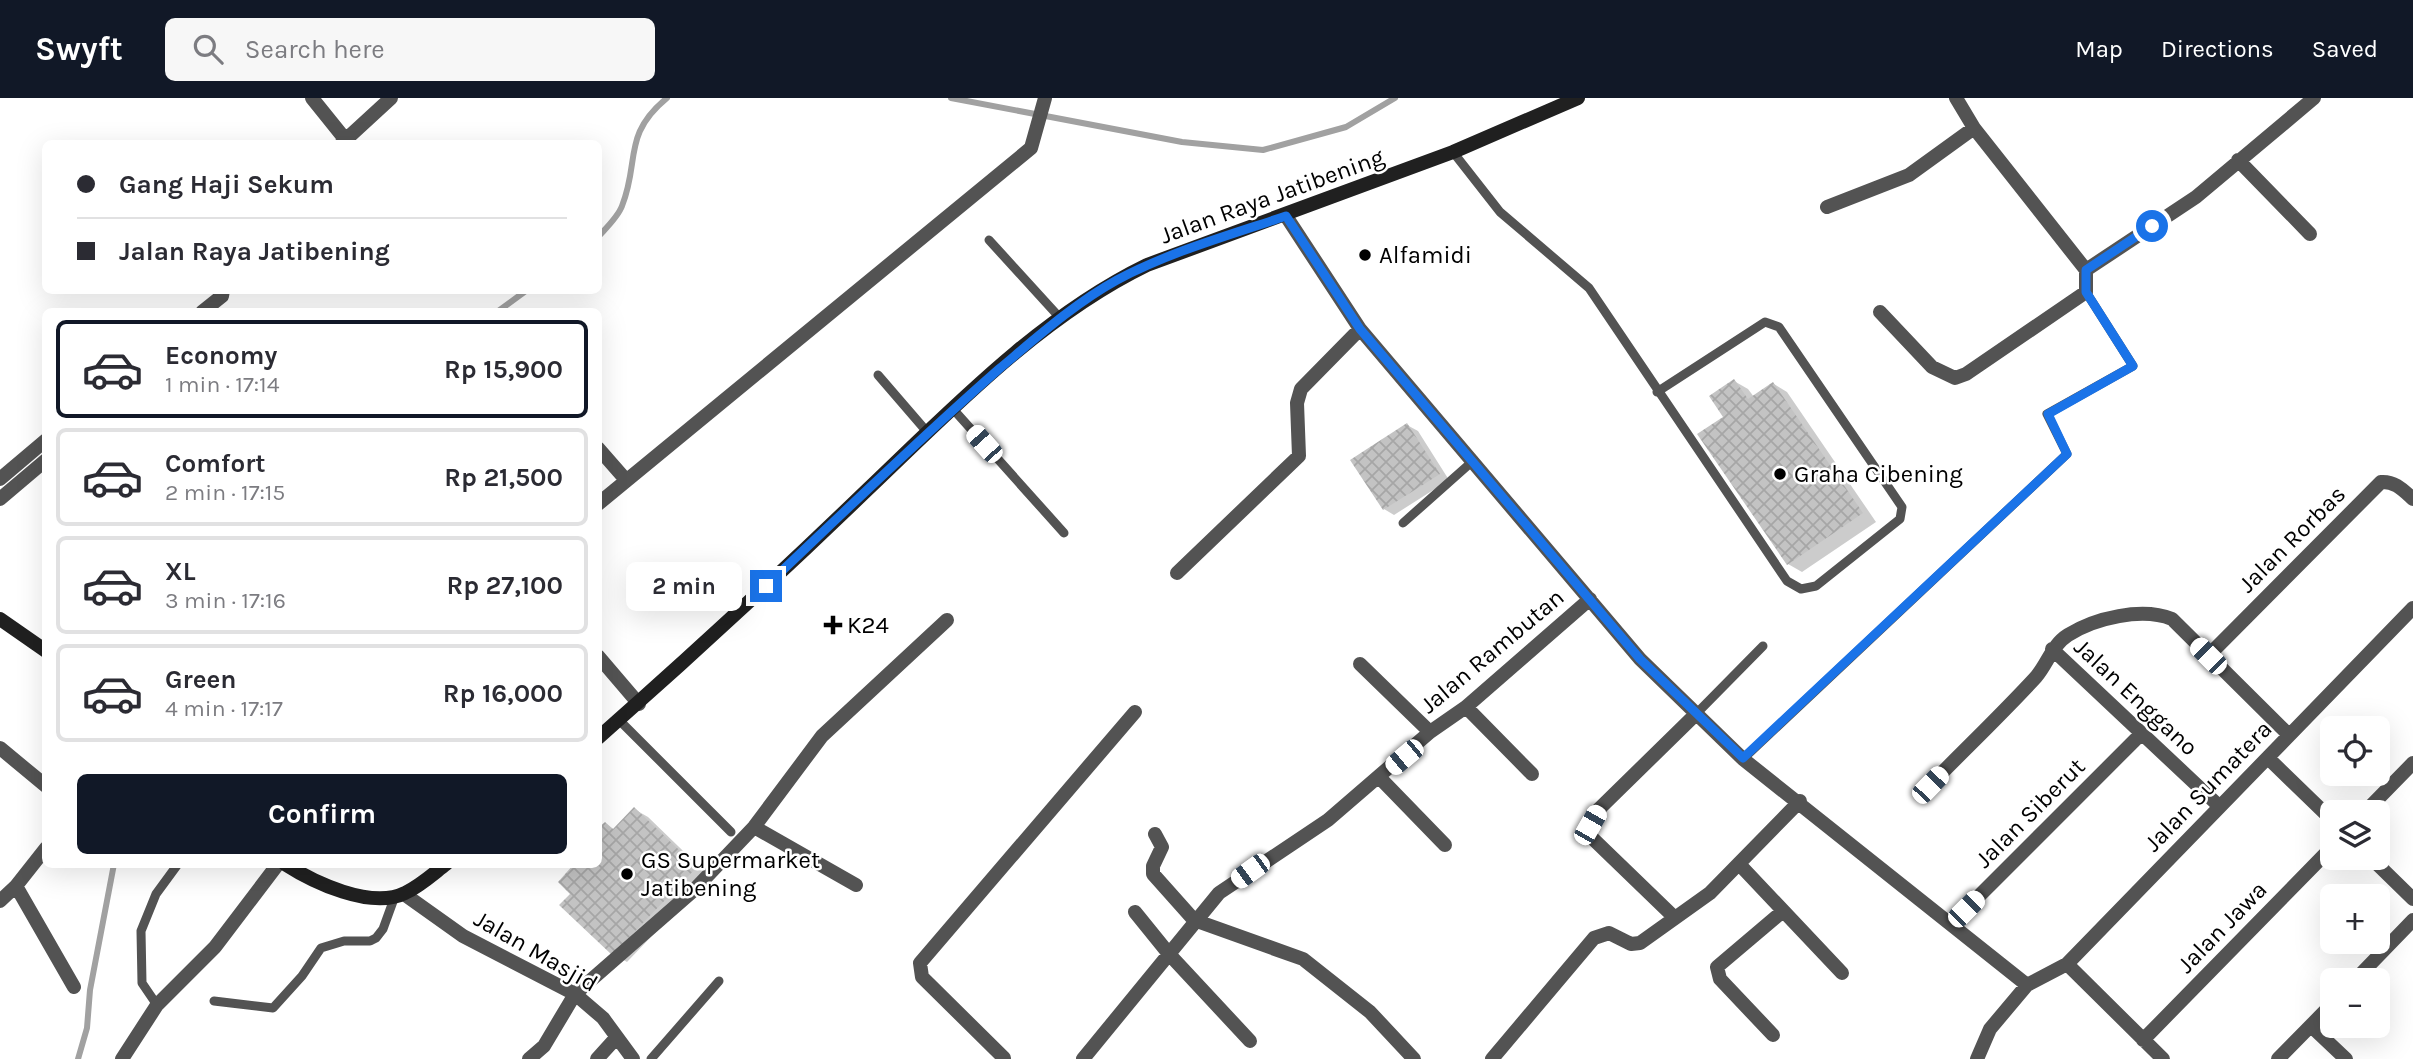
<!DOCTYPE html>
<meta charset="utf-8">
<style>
body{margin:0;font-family:Karla,sans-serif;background:#f7f7f7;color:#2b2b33;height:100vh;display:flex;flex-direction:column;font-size:26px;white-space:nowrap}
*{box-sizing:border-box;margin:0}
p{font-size:23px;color:#7c7c81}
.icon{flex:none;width:38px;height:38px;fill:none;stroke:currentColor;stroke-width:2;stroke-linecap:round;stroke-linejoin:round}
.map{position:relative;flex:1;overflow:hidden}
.sheet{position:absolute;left:42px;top:210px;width:560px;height:560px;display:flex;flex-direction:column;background:#fff;border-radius:10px;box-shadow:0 7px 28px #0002}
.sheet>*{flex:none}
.banner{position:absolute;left:42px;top:42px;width:560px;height:154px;border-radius:10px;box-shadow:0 7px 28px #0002;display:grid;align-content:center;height:154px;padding:0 35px;background:#fff}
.tools{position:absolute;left:2320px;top:618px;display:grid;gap:14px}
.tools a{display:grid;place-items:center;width:70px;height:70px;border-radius:10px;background:#fff;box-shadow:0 7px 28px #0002;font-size:35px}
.end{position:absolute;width:32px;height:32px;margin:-16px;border:9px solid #1a73e8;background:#fff;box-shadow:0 0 0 4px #fff}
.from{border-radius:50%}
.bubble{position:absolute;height:49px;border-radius:10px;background:#fff;box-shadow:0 7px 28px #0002;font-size:23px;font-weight:700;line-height:49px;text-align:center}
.car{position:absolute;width:21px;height:42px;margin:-21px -10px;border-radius:9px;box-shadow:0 0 5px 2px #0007;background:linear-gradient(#fff 24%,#345 0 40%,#fff 0 76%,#345 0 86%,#fff 0)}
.banner b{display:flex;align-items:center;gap:24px;height:66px;font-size:26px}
.banner b+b{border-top:2px solid #e1e1e2}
.banner i{width:18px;height:18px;background:#2b2b33}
ul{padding:12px 0 0;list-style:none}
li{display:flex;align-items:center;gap:21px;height:98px;margin:0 14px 10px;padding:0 21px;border:4px solid #e1e1e2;border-radius:10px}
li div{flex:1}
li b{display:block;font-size:26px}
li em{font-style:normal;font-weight:700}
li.selected{border-color:#111827}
li>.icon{width:63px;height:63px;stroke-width:1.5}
.primary-button{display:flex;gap:14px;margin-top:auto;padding:14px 35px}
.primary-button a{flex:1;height:80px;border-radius:10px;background:#111827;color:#fff;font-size:28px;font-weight:700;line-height:80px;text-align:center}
header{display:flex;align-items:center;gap:42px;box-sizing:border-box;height:98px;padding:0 35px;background:#111827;color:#fff}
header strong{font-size:33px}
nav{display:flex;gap:38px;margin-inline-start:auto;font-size:24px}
.search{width:490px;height:63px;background:#f7f7f7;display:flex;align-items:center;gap:18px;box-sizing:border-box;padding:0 24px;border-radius:10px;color:#7c7c81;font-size:26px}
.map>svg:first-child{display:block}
.shadow{fill:#0003}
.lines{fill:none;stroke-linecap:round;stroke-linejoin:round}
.stream{stroke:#a1a1a1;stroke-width:6}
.building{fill:url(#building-cross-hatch)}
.lane{stroke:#535353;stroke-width:9}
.street{stroke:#535353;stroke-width:14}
.secondary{stroke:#202020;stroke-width:14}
.route{stroke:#1a73e8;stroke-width:9}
.poi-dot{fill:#000;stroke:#fff;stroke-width:2.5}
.labels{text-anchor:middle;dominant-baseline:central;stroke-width:5;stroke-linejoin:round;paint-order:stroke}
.street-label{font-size:24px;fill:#000;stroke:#fff}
.poi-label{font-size:24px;fill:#000;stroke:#fff;text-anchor:start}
</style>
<header>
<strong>Swyft</strong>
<div class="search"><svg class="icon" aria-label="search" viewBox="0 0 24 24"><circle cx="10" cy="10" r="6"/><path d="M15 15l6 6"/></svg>Search here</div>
<nav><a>Map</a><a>Directions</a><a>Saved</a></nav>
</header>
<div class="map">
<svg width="2413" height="961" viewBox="0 0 2413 961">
<defs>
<pattern id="building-cross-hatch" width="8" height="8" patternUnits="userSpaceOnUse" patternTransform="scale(1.75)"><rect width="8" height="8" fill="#c3c3c3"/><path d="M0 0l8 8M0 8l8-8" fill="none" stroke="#a6a6a6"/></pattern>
</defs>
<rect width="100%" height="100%" fill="#fff"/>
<path class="shadow" d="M1734 283 1748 291 1754 299 1774 286 1787 294 1876 424 1802 474 1788 466 1725 319Z
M1407 327 1418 333 1449 382 1394 417 1384 411Z
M634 711 648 719 709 778 627 864 613 856 573 796 598 766 605 726 615 732Z"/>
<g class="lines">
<path class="stream" d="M951 0 1182 44 1263 52 1346 29 1395 0
M598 139C606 130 618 119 622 108 640 63 622 37 667 0
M497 214 527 192
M78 961 87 930 90 892 114 766"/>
</g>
<path class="building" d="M1734 281 1748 301 1773 284 1863 415 1787 467 1697 336 1723 319 1709 298Z
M1407 325 1440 376 1383 412 1350 362Z
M634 709 697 769 612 857 559 807 570 796 558 784 574 766H598V730L605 724 613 731Z"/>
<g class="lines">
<path class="lane" d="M1453 54 1500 114 1589 190 1787 483 1801 491 1816 488 1900 421 1902 409 1779 229 1765 224 1657 294
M989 142 1061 221
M878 277 928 335
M953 311 1064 435
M1403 425 1474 362
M1695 617 1763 548
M619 622 731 734
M1743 661 2067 356 2047 316 2133 268 2086 194
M214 903 273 910 302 878 321 850 344 843H370L376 840 383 831 395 798
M157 907 142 885 141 833 156 796 178 766
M651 961 719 883"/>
<path class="street" d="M312 0 349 46
M1956 0 1974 30 2086 172
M341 46 391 0
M2238 62 2310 136
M1827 109 1909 77 1974 30
M1286 118 1360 231 1640 561 1743 661 2027 887
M2086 172 2196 99 2314 0
M202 214 222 198 223 192
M1880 214 1932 269 1955 280 1966 276 2086 194V172
M598 350 626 382
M0 381 46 342
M0 401 46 362
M598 406 1031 50 1045 0
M1177 475 1299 358 1297 305 1301 291 1360 231
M2052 551 2219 708
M598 558 639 606
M2208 558 2381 384C2395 383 2403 392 2413 401
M1360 566 1430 634
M1466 609 1532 676
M0 650 46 688
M2268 660 2333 723
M1379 679 1445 747
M1930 687C1965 651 2002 616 2036 579 2048 565 2052 547 2068 537 2095 520 2142 509 2172 521L2289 637
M2365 714 2413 665
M754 729 856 787
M1155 736 1162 749 1153 768V776L1194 822 1303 861 1370 914 1414 961
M2371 760 2413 801
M1740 767 1842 875
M16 788 74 889
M404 796 463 838 575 896 603 920 633 961
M0 803 16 788 46 750
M1135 814 1169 856 1250 943
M1675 820 1588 736 1598 712 1695 617
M1951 826 2141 636
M2067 866 2163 961
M2355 882 2413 822
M2311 928 2346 961
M1773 937 1720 881 1717 869 1783 813
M2143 942 2333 748
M1004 960 922 879 920 865 1135 614
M122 961 157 907 215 849 278 766
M529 961 544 948 575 896 694 792 754 729 822 638 947 522
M597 961 616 940
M1083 961 1219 795 1328 722 1430 634 1466 609 1590 501
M1492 961 1594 840 1609 835 1631 846 1640 845 1710 795 1800 703
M1977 961 1990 931 2027 887 2067 866 2413 510
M2278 961 2333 905"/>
<path class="secondary" d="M0 521 46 553
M598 640C690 559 779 477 867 392 952 311 1040 219 1147 167L1453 54 1578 0
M285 766C313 784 371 812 405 795 420 788 433 776 446 766"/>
</g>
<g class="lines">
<path class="route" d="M766 488C843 415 919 341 999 271 1036 240 1075 205 1117 182 1169 154 1230 137 1286 118L1360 231 1640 561 1743 660 2067 356 2048 316 2133 268 2086 194V172L2152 128"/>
</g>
<g class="poi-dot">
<circle cx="1365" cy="157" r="7"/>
<circle cx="1780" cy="376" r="7"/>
<path d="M829.5 516.5h7v7h7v7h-7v7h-7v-7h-7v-7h7z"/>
<circle cx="627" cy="776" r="7"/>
</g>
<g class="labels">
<g class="street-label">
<text transform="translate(1272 98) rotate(-20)">Jalan Raya Jatibening</text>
<text transform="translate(2292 441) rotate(-45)">Jalan Rorbas</text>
<text transform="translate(1492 553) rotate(-40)">Jalan Rambutan</text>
<text transform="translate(2136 599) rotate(43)">Jalan Enggano</text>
<text transform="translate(2208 688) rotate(-46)">Jalan Sumatera</text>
<text transform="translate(2030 715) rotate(-45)">Jalan Siberut</text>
<text transform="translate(2222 829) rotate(-46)">Jalan Jawa</text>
<text transform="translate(536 853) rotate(30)">Jalan Masjid</text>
</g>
<g class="poi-label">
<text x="1379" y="157">Alfamidi</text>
<text x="1794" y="376">Graha Cibening</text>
<text x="847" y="527">K24</text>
<text x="641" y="762">GS Supermarket<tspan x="641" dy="28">Jatibening</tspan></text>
</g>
</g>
</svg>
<div class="tools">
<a><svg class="icon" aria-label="locate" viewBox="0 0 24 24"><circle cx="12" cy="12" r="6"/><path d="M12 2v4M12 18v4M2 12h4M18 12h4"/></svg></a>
<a><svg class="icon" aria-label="layers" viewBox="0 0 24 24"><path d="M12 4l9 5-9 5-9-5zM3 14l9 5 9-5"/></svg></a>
<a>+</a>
<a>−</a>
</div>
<i class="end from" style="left:2152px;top:128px"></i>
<i class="end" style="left:766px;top:488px"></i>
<div class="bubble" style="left:626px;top:464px;width:116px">2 min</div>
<i class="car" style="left:984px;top:346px;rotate:318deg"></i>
<i class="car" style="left:2208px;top:558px;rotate:315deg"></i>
<i class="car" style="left:1404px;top:659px;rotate:230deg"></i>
<i class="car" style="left:1930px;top:687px;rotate:44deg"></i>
<i class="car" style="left:1590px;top:727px;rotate:30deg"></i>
<i class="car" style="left:1250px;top:773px;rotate:234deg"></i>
<i class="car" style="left:1966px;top:811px;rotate:45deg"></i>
<div class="banner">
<b><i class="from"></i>Gang Haji Sekum</b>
<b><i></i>Jalan Raya Jatibening</b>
</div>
<section class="sheet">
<ul>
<li class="selected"><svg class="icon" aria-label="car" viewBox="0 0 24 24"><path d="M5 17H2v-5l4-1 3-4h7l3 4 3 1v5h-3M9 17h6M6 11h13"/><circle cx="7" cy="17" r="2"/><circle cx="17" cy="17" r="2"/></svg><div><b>Economy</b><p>1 min · 17:14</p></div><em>Rp 15,900</em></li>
<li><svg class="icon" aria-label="car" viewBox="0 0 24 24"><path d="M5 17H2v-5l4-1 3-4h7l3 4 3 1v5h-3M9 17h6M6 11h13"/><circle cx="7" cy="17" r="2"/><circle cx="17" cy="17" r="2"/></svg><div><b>Comfort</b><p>2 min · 17:15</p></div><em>Rp 21,500</em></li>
<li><svg class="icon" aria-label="car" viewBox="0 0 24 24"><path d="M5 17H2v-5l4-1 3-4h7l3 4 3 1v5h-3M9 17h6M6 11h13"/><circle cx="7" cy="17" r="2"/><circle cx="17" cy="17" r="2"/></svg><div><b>XL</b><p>3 min · 17:16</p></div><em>Rp 27,100</em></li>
<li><svg class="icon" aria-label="car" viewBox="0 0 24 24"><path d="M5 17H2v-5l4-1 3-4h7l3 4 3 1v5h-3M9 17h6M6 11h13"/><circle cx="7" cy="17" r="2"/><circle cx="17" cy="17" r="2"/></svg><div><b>Green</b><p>4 min · 17:17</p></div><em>Rp 16,000</em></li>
</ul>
<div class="primary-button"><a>Confirm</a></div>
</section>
</div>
